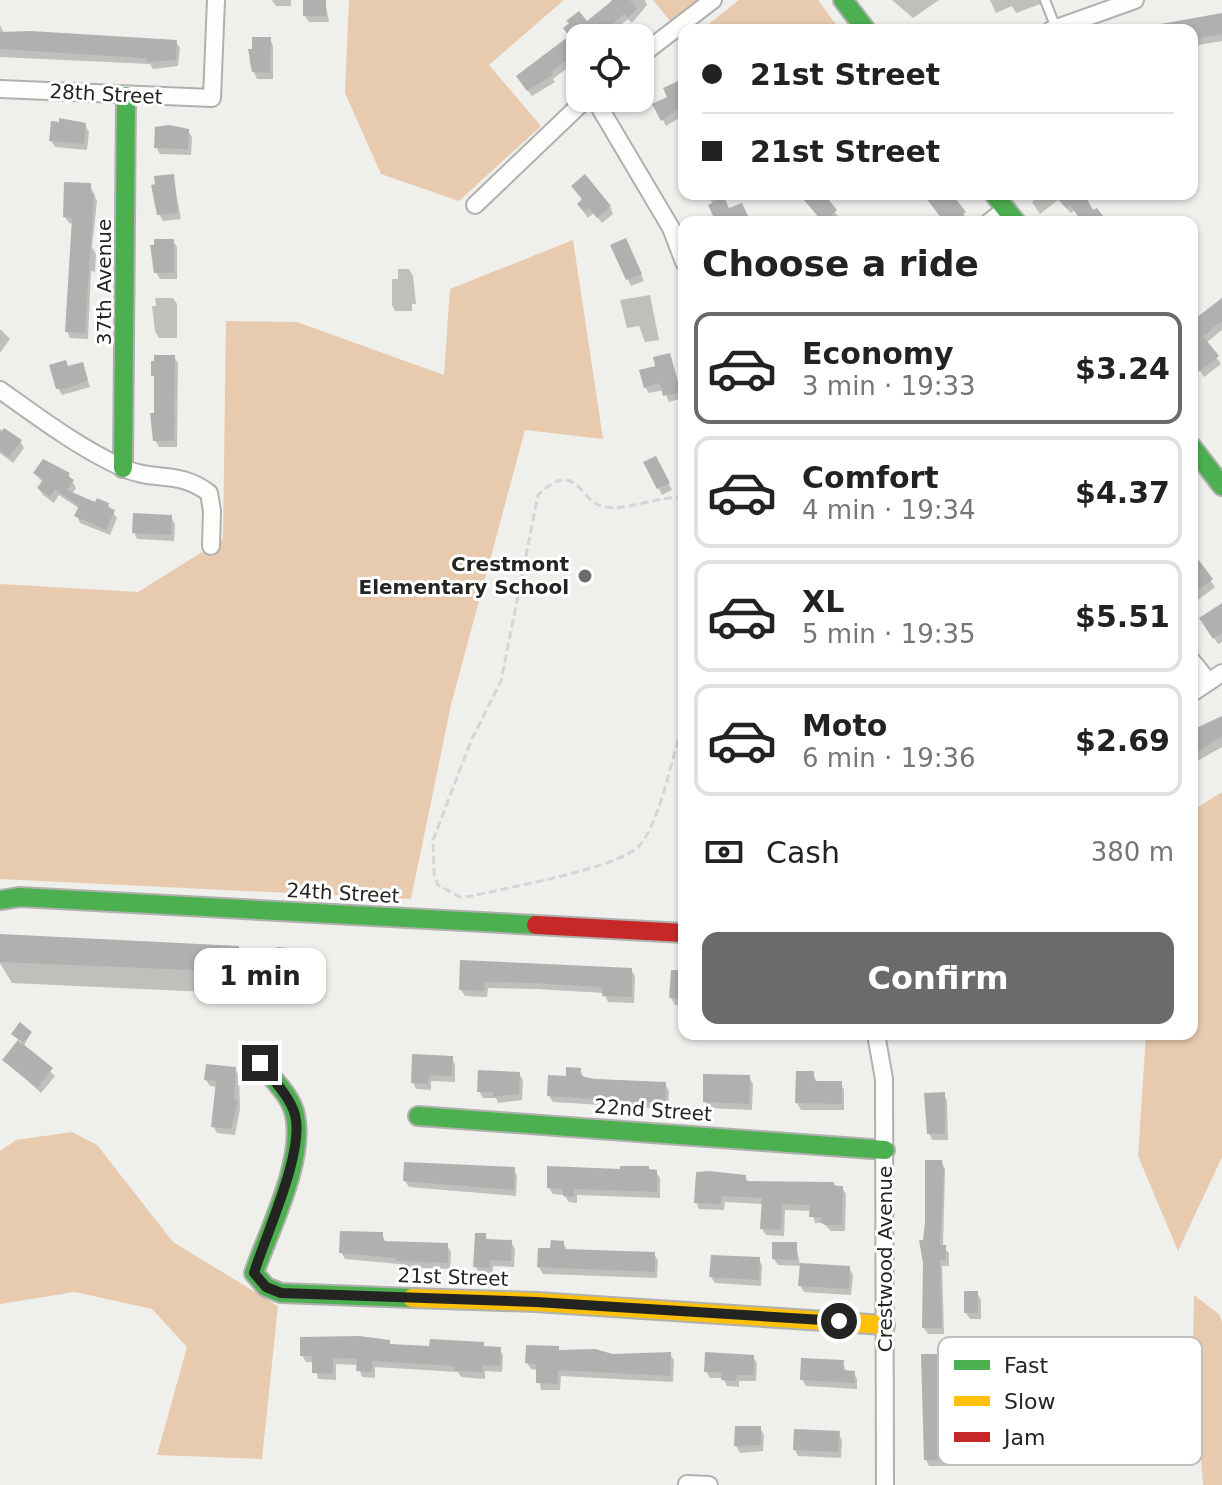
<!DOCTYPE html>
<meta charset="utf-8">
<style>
body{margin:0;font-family:"DejaVu Sans",sans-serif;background:#f2f2f2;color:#222;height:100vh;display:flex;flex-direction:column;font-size:30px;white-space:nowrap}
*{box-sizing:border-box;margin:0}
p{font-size:26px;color:#767676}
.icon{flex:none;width:44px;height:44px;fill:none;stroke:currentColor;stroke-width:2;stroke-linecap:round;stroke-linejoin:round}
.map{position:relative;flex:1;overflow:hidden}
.drawer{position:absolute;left:678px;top:216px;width:520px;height:824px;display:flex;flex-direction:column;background:#fff;border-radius:16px;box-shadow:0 2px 6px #0004}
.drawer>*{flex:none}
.top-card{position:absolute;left:678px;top:24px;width:520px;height:176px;border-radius:16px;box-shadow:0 2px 6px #0004;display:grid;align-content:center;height:176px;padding:0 24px;background:#fff}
.controls{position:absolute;left:566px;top:24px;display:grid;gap:16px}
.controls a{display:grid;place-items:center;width:88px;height:88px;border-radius:16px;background:#fff;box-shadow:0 2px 6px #0004;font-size:40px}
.end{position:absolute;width:36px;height:36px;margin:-18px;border:10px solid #242522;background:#fff;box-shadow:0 0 0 4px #fff}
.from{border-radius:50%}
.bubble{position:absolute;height:56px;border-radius:16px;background:#fff;box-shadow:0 2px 6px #0004;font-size:26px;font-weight:700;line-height:56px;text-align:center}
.top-card b{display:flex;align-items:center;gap:28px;height:76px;font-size:30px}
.top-card b+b{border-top:2px solid #e0e0e0}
.top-card i{width:20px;height:20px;background:#222}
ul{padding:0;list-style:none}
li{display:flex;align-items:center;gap:24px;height:112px;margin:0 16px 12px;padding:0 8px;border:4px solid #e0e0e0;border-radius:16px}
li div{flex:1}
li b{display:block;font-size:30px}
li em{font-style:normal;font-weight:700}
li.current{border-color:#6b6c69}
li>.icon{width:72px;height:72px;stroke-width:1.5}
h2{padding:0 24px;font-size:36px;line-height:96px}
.pay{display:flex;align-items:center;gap:20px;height:88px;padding:0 24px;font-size:30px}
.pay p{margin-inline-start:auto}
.primary-button{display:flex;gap:16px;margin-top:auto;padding:16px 24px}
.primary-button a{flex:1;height:92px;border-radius:16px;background:#6b6c69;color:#fff;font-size:32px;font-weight:700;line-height:92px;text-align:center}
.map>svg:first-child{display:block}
.forest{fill:#e8caaf}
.shadow{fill:#0003}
.building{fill:#afb1ae}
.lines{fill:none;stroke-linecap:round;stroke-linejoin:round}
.lane-casing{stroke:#b0b1ae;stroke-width:12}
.street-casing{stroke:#b0b1ae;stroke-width:20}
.fast-casing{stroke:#b0b1ae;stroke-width:22}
.slow-casing{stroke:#b0b1ae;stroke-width:22}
.jam-casing{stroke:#b0b1ae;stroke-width:22}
.path{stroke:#d5d5d4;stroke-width:3;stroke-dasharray:8 4;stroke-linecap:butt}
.lane{stroke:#fdfdfc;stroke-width:8}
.street{stroke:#fdfdfc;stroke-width:16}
.fast{stroke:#4caf50;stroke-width:18}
.slow{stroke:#ffc107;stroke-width:18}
.jam{stroke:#c62828;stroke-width:18}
.route{stroke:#242522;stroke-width:10}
.poi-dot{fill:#6b6c69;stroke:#fff;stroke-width:3}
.labels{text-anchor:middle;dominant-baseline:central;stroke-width:6;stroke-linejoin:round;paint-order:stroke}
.street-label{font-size:20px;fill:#242522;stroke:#fff}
.poi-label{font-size:20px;font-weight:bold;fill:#242522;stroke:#fff;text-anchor:end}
.key{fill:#fff;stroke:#bdbebd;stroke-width:2}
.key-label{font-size:22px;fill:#242522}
</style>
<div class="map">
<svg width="1222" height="1485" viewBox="0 0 1222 1485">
<rect width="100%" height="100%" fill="#eff0ec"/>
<path class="forest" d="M349 0H564L489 65 541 126 459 201 381 174 345 93Z
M653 0H698L671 22Z
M739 0H818L840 30H701Z
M573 240 603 439 525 430 451 705 411 899 0 879V584L138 592 223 539 226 321 297 322 444 375 450 289Z
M1222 792V1157L1178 1251 1138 1156 1146 1034H1192V811Z
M72 1132 97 1145 173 1242 278 1306 262 1459 157 1455 187 1347 152 1309 75 1292 0 1304V1151L16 1140Z
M1194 1295 1220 1315 1222 1323V1485H1203L1193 1351Z"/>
<path class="shadow" d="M272 0H291V6H276Z
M611 0H645L647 5 632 23 628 19 604 38H580V58L553 79 555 82 532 96 522 83 612 3Z
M892 0H939L913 18Z
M990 0H1051L1016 13 1012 6 996 13Z
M325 1 329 22H309L305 16Z
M1222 16V41L1192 46V30H1168Z
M0 25 4 34 176 42 180 48 178 66 153 69 150 64 0 57Z
M254 39H270L273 46V79H257L254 72 250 64Z
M684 80V115L666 126 655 105 670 98Z
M85 125 89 132 87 150 55 147 51 141Z
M188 131 192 137 191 155 160 154 156 147Z
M173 176 181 219 163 221 159 214Z
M90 185 97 201 92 247 96 254 95 272 91 271 88 339 70 338 67 331 74 224 69 223 65 217Z
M707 194H723L729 211 741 206 749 222H715L710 206 713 204Z
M815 194H821L839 218 834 222H823L810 207Z
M924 194H949L968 220 945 222Z
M1041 194H1078L1105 222H1084L1075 210 1071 213 1058 200 1040 214 1032 202Z
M579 205 610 207 613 214 602 223 594 213 588 218Z
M173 241 177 247V279H160L156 272Z
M613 246 629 247 644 281 631 286Z
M398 269H409L413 276 416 304H412V311H395L392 305V279H398Z
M650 295 659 340 645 342 639 326 627 328 620 300Z
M155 298H173L177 304V338H159L155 331 152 306H156Z
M1222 301V330L1206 343 1221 364 1204 377 1192 359V336Z
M0 329 10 339 0 353Z
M669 355 683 398 669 402 664 390 649 393 645 387Z
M174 357 178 363 177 447H159L155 440 156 381 153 375Z
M82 364 90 387 62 395 58 388 68 368Z
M0 429 20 441 24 448 13 463 0 453Z
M646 463 659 465 672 490 662 495Z
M35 473 68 474 76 488 72 494 96 504 108 505 117 518 110 535 80 523 77 516 80 509 59 495 54 503 43 495 39 489 43 483Z
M171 517 175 524 174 541 137 539 134 532Z
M1192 555 1215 587 1198 600 1192 592Z
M1222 606V642L1218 644 1202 618Z
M1222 718V747L1192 764 1195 769 1192 771V741L1195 730Z
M0 936 238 948 250 970V994L12 983 0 963Z
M306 952 319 974 318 999 287 997 274 975Z
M462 962 631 970 635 976 634 1003 608 1002 604 993 536 989 488 988 487 997 465 996 461 990Z
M684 971V1005H675L671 998Z
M31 1033 23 1047 55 1076 41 1093 5 1060Z
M452 1058 455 1065V1082L431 1081V1090L416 1089 413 1082Z
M235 1069 239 1076 240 1109 235 1135 217 1133 213 1126 217 1087 210 1086 206 1080Z
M580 1070 584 1078 665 1084 669 1091 668 1109 553 1102 549 1096Z
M813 1073 817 1083H841L844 1090V1110H801L797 1103Z
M519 1074 523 1080 522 1100 498 1103 496 1098H483L479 1091Z
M749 1077 753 1084 752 1110 709 1108 705 1102Z
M944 1094 947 1101 948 1140H932L929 1133Z
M941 1162 945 1169 943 1247 949 1253V1266H942L944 1334H928L924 1328Z
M514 1169 517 1176 516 1196 409 1187 405 1181Z
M649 1171 656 1172 660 1178V1198L577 1195V1203L569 1202 564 1195 553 1194 549 1188Z
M745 1177 749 1183 833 1184 842 1188 846 1194 845 1231H831L823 1223H815L812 1211 785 1210 784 1236 766 1235 762 1229 763 1204 725 1202 724 1210 699 1209 696 1202Z
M382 1234 386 1243 447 1245 451 1252 450 1269 402 1267 400 1264 345 1259 341 1252Z
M485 1235 488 1241 511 1242 515 1249 514 1267 493 1266V1274L479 1273 475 1266Z
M563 1243 568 1251 654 1254 658 1261 657 1278 543 1274 539 1267Z
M796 1244 800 1265 849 1268 853 1275 851 1295 804 1292 800 1285 802 1266 778 1265 774 1259Z
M759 1259 762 1266 761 1286 715 1283 711 1277Z
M977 1293 981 1300V1319H970L966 1313Z
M389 1342 391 1346 499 1349 503 1355 502 1372 485 1371V1379L461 1377 458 1372 375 1367V1378L362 1377 358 1365 336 1364V1380L318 1379 314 1362H306L302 1355Z
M560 1352 613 1356 670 1354 674 1360 673 1382 561 1376 560 1390H541L538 1370 531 1369 527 1363Z
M943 1356 947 1363V1423L954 1429V1443H946V1466H929L926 1460Z
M753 1357 757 1363 756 1381H739V1387L727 1386 723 1378H710L706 1371Z
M843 1362 846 1372 854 1373 857 1379V1389L806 1386 802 1379Z
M737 1428H760L764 1435 763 1451 740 1453 736 1446Z
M838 1433 842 1440 841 1458 798 1456 795 1450Z"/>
<path class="building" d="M303 0H326V16H303Z
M613 0H630L637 9 627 18 624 14 595 38H580V50L551 72 553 75 527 91 516 76 569 36 563 28 569 23 566 21 579 11 587 21Z
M1222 13V34L1192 39V30H1161V24Z
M31 31 177 40 176 60 147 62V58H142L0 49V32Z
M252 37H271L270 73 252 72 248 49H252Z
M684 78V105L661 121 652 104 667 97 663 88Z
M59 118 86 123 84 144 49 141 51 121 59 122Z
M169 125 189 129 188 149 154 148 155 127Z
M174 174 178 213 157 215 151 185 155 184 154 176Z
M585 174 611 206 597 218 589 208 584 212 577 204 582 199 571 186Z
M64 182 91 183V193H94L85 333 65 332 72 218 63 217Z
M812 194H824L837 210 823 222 804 200Z
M923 194H952L966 212 953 222H944Z
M1055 194H1084L1093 210 1097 208 1108 222H1077L1080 219 1070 205 1066 208Z
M724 197 729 208 742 203 748 216 734 222H716L708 205Z
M626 238 642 274 626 280 610 245Z
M154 239H174V273H154L150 245H154Z
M1222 298V321L1203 336 1219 356 1198 372 1192 364V321Z
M670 353 681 392 663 396 660 383 644 388 639 370 655 366 653 357Z
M154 355H175L174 441H153L150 413H154V376H151V361H154Z
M66 360 68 366 83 362 88 380 65 389H56L49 365Z
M4 428 22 440 9 457 0 451V434Z
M656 456 670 483 657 489 643 462Z
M43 459 70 473 68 476 74 480 67 490 95 502 97 498 109 503 108 507 115 510 106 530 74 516 79 506 55 489 50 497 37 488 43 480 33 473Z
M133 513 172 515 171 535 132 533Z
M1192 551 1213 579 1192 595Z
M1222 603V633L1213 639 1199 618Z
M1222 716V736L1192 755V730Z
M0 934 239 946 238 972 0 962Z
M277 947 308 950 306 978 272 976Z
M460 960 632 968V997L602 996V987L532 983 485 982 484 991 459 990Z
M671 970H684V999L669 998Z
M20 1022 32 1032 23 1043 11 1034Z
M18 1040 53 1068 37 1088 2 1060Z
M412 1054 453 1056 452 1076 429 1075 428 1084 411 1083Z
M206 1064 236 1067 234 1100 238 1101 231 1129 211 1127 216 1081 204 1080Z
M566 1067 581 1068V1076L594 1079 666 1082 665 1103 547 1096 548 1075 566 1076Z
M478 1070 520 1072 519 1094 493 1097V1092H477Z
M796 1071H814V1081H842V1104L795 1103Z
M703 1074 750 1075 749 1104 703 1102Z
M945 1092V1134H927L924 1093Z
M925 1160H942L944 1173 940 1245H946V1260H940L942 1328H922L923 1263 919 1240H923L925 1222Z
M404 1162 515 1167 514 1190 403 1181Z
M547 1166 620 1169V1166H649V1169L657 1170V1192L575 1189 574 1197 563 1196V1189L547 1188Z
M709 1171 746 1175V1181L834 1182V1186H843L842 1225H826L821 1223V1217H809L810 1205 782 1204 781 1230 760 1229 762 1198 722 1196 721 1204 694 1203 696 1172Z
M340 1231 383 1232V1241L448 1243V1263L396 1261V1258L339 1253Z
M475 1233H486V1239L512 1240 511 1261 490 1260V1268L473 1267Z
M551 1240 564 1241V1249L655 1252V1272L537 1267 538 1248H550Z
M772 1242H797V1260L772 1259Z
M711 1255 760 1257 759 1280 709 1277Z
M800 1263 850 1266 849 1289 798 1286Z
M964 1291H978V1313H964Z
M359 1336 390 1340V1344L429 1346 430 1339 484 1342V1346L501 1347 500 1366 483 1365 482 1372 455 1371V1366L372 1361V1372L356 1371 357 1359 333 1358V1374L312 1373V1356H300V1337Z
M526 1345 559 1346V1350L595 1349 613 1354 671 1352 670 1376 558 1370 557 1384 536 1383V1364L525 1363Z
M705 1352 754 1355V1375H736V1381L721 1380 722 1372H704Z
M921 1354H944V1421H951V1437H943V1460H924Z
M801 1358 844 1360 843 1370 855 1371 854 1383 800 1380Z
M735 1426H761V1445L734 1446Z
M794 1429 840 1431 838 1452 793 1450Z"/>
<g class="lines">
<g class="lane-casing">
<path id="lane" d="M1045 0 1056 28"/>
</g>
<g class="street-casing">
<path id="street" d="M1051 30 1135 0
M640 56 713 0
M0 89 212 98 216 0
M594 98 671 228 684 262
M475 205 587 98
M989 222 1006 209
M0 390C38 417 78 447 121 467 154 483 178 469 209 493L212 511 211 546
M1192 661 1209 682
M1192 693 1222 673
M876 1034 884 1079 885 1485
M687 1484 709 1485"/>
</g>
<g class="fast-casing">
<path id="fast" d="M843 0 866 30
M994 194 1016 222
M1192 447 1222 486
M123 468 126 96
M0 900 20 897 536 925
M260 1063C272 1079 291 1095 295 1115 305 1161 269 1230 254 1273L266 1287 281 1293 412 1298
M418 1116 885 1150"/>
</g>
<g class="slow-casing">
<path id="slow" d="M412 1298 536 1302 885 1325"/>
</g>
<g class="jam-casing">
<path id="jam" d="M536 925 684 933"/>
</g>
<path class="path" d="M684 498C657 495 631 511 604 507 579 502 577 457 538 495L501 681 471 741 433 840 434 874 438 885 460 897 472 896C505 888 621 868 640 845 660 822 674 750 684 719"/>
<use href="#lane" class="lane"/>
<use href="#street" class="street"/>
<use href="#fast" class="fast"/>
<use href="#slow" class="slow"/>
<use href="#jam" class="jam"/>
</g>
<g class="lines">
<path class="route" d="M260 1063C272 1079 290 1096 295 1115 305 1152 265 1236 254 1273L266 1287 281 1293 536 1302 839 1321"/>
</g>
<circle class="poi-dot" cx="585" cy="576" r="8"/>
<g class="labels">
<g class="street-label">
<text transform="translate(106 94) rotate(3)">28th Street</text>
<text transform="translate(104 282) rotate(-90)">37th Avenue</text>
<text transform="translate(343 893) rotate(3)">24th Street</text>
<text transform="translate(653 1110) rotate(4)">22nd Street</text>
<text transform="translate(885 1259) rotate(-90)">Crestwood Avenue</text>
<text transform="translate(453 1277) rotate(2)">21st Street</text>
</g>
<g class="poi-label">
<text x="569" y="564">Crestmont<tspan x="569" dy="23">Elementary School</tspan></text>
</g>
</g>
<rect x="938" y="1337" width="264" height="128" rx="12" class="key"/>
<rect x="954" y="1360" width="36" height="10" fill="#4caf50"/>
<rect x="954" y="1396" width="36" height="10" fill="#ffc107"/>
<rect x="954" y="1432" width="36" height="10" fill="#c62828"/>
<g class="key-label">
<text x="1004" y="1373">Fast</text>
<text x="1004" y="1409">Slow</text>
<text x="1004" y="1445">Jam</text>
</g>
</svg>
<div class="controls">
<a><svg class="icon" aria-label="locate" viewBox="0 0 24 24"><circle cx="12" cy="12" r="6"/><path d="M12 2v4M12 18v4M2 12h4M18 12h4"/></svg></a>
</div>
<i class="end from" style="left:839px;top:1321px"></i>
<i class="end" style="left:260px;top:1063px"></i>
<div class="bubble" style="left:194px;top:948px;width:132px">1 min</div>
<div class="top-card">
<b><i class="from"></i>21st Street</b>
<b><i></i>21st Street</b>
</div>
<section class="drawer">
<h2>Choose a ride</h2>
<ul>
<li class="current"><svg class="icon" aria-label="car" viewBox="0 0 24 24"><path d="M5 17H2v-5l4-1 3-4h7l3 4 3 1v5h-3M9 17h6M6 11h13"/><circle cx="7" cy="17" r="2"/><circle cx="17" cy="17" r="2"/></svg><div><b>Economy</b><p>3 min · 19:33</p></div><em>$3.24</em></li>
<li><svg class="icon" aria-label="car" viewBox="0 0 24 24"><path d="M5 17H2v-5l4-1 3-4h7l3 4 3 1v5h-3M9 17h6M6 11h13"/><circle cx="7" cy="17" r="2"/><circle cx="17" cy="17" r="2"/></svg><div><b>Comfort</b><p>4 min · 19:34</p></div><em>$4.37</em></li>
<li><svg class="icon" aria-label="car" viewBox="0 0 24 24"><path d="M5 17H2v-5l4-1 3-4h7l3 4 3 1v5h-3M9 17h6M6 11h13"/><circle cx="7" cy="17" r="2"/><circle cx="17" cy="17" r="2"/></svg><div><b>XL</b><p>5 min · 19:35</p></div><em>$5.51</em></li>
<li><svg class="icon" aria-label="car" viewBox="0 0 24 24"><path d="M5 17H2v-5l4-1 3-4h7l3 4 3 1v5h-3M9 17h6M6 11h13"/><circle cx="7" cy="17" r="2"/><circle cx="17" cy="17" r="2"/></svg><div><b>Moto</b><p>6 min · 19:36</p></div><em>$2.69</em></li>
</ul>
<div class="pay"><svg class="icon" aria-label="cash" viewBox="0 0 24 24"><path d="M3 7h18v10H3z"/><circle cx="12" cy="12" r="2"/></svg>Cash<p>380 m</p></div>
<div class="primary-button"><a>Confirm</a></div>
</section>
</div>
